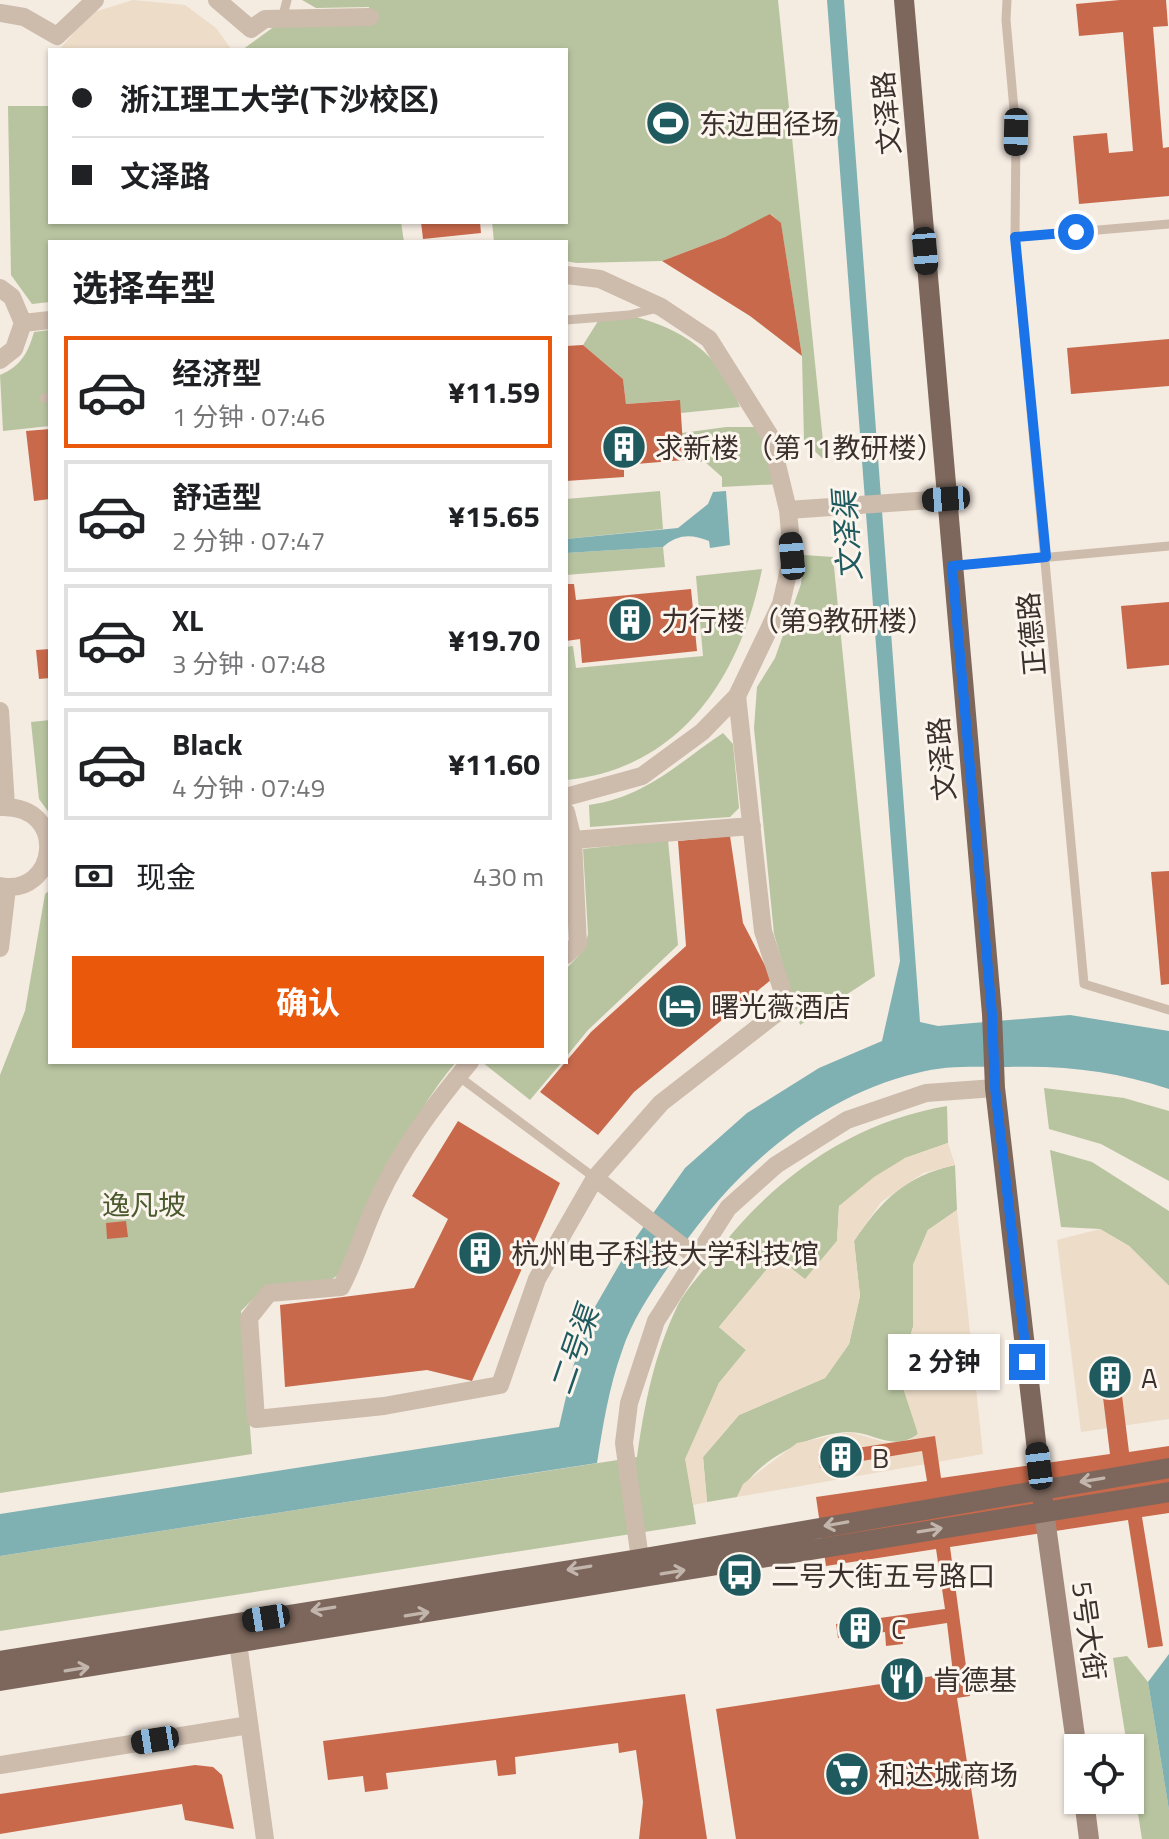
<!DOCTYPE html>
<html lang="zh">
<meta charset="utf-8">
<style>
body{margin:0;font-family:"Titillium Web","Noto Sans SC",sans-serif;background:#f2f2f2;color:#202124;height:100vh;display:flex;flex-direction:column;font-size:30px;white-space:nowrap}
*{box-sizing:border-box;margin:0}
p{font-size:26px;color:#757577}
.icon{flex:none;width:44px;height:44px;fill:none;stroke:currentColor;stroke-width:2;stroke-linecap:round;stroke-linejoin:round}
.map{position:relative;flex:1;overflow:hidden}
.panel{position:absolute;left:48px;top:240px;width:520px;height:824px;display:flex;flex-direction:column;background:#fff;border-radius:0px;box-shadow:0 2px 6px #0004}
.panel>*{flex:none}
.guide{position:absolute;left:48px;top:48px;width:520px;height:176px;border-radius:0px;box-shadow:0 2px 6px #0004;display:grid;align-content:center;height:176px;padding:0 24px;background:#fff}
.buttons{position:absolute;left:1064px;top:1734px;display:grid;gap:16px}
.buttons a{display:grid;place-items:center;width:80px;height:80px;border-radius:0px;background:#fff;box-shadow:0 2px 6px #0004;font-size:40px}
.end{position:absolute;width:36px;height:36px;margin:-18px;border:10px solid #1a73e8;background:#fff;box-shadow:0 0 0 4px #fff}
.from{border-radius:50%}
.bubble{position:absolute;height:56px;border-radius:0px;background:#fff;box-shadow:0 2px 6px #0004;font-size:26px;font-weight:700;line-height:56px;text-align:center}
.car{position:absolute;width:24px;height:48px;margin:-24px -12px;border-radius:10px;box-shadow:0 0 6px 2px #0007;background:linear-gradient(#222 24%,#8ab4d8 0 40%,#222 0 76%,#8ab4d8 0 86%,#222 0)}
.guide b{display:flex;align-items:center;gap:28px;height:76px;font-size:30px}
.guide b+b{border-top:2px solid #e0e0e0}
.guide i{width:20px;height:20px;background:#202124}
ul{padding:0;list-style:none}
li{display:flex;align-items:center;gap:24px;height:112px;margin:0 16px 12px;padding:0 8px;border:4px solid #e0e0e0;border-radius:0px}
li div{flex:1}
li b{display:block;font-size:30px}
li em{font-style:normal;font-weight:700}
li.active{border-color:#ea580c}
li>.icon{width:72px;height:72px;stroke-width:1.5}
h2{padding:0 24px;font-size:36px;line-height:96px}
.pay{display:flex;align-items:center;gap:20px;height:88px;padding:0 24px;font-size:30px}
.pay p{margin-inline-start:auto}
.action{display:flex;gap:16px;margin-top:auto;padding:16px 24px}
.action a{flex:1;height:92px;border-radius:0px;background:#ea580c;color:#fff;font-size:32px;font-weight:700;line-height:92px;text-align:center}
.map>svg:first-child{display:block}
.green{fill:#b8c4a0}
.plaza{fill:#ecdcc8}
.water{fill:#7fb0b2}
.building{fill:#c8694b}
.lines{fill:none;stroke-linecap:round;stroke-linejoin:round}
.service{stroke:#cdbbac;stroke-width:9}
.minor{stroke:#cdbbac;stroke-width:18}
.secondary{stroke:#a18a7d;stroke-width:20}
.primary{stroke:#7d675c;stroke-width:20}
.oneway{stroke:#c2b5ac}
.route{stroke:#1a73e8;stroke-width:10}
.labels{text-anchor:middle;dominant-baseline:central;stroke-width:6;stroke-linejoin:round;paint-order:stroke}
.street-label{font-size:28px;fill:#3b302b;stroke:#fbf5ee}
.poi-label{font-size:28px;fill:#3b302b;stroke:#fbf5ee;text-anchor:start}
.park-label{font-size:28px;fill:#4a5a2e;stroke:#fbf5ee}
.water-label{font-size:30px;font-style:italic;fill:#1f5a5e;stroke:#fbf5ee}
</style>
<div class="map">
<svg width="1169" height="1839" viewBox="0 0 1169 1839">
<rect width="100%" height="100%" fill="#f4ebe1"/>
<path class="green" d="M302 0H778L825 461 804 441 802 356 781 224 771 214 725 237 662 261 576 263 566 261V242H494L492 222H566V50H242L275 26 370 25 369 7 316 8Z
M8 106H50V222H401L404 242H50V302L32 304 11 275Z
M629 315C683 329 719 352 740 407L681 413 676 400 626 404 623 379 583 345 600 318Z
M50 330V426L3 431 0 375C21 366 28 353 34 332Z
M726 427H755L770 436 781 484 722 487V477L705 462 684 460 682 433Z
M660 491 663 529 566 539V499Z
M663 547 665 567 566 575V553Z
M804 555 833 557 875 976 800 1025 774 934 754 728 757 687 775 658 801 584Z
M762 569C741 676 681 769 566 780V647L573 646 576 668 703 656 696 576Z
M50 720V814L39 799 31 722Z
M723 733 733 744 739 808 730 817 590 827 589 805C646 797 678 763 723 733Z
M668 840 678 945 588 1030 566 1057V969L584 950 588 934 583 849Z
M50 890V1062H456C405 1122 376 1203 341 1273L326 1283 262 1290 241 1311 252 1454 0 1493V1075L25 1011 45 894Z
M482 1062H562L530 1100Z
M1044 1088 1124 1098 1169 1111V1181L1101 1144 1049 1129Z
M947 1106 948 1143 905 1158 839 1206 837 1241 805 1280 777 1257 719 1327 746 1350 719 1383 686 1459 696 1524 0 1631V1556L637 1457C644 1406 654 1356 676 1309 683 1293 697 1279 708 1264 767 1183 847 1123 947 1106Z
M1050 1150 1092 1162 1169 1211V1286L1129 1246 1100 1229 1061 1227Z
M955 1165 957 1210 928 1230 913 1265V1327L902 1365 918 1434C892 1453 874 1431 847 1432 806 1435 756 1460 737 1497L707 1502 703 1457 739 1415 825 1378 849 1344 860 1296 854 1241C883 1199 904 1177 955 1165Z
M1127 1656 1148 1682 1169 1810V1839H1142L1113 1658Z"/>
<path class="plaza" d="M133 0 185 5 216 28 232 50H59L91 13Z
M948 1143 955 1165 923 1173 881 1202 854 1241 860 1296 849 1344 825 1378 739 1415 703 1457 707 1502 693 1505 685 1459 719 1383 746 1350 719 1327 777 1257 805 1279 837 1241 839 1206 874 1177 905 1158Z
M957 1210 983 1454 737 1497 743 1484 797 1443 850 1432 884 1442 906 1443 918 1434 904 1391 902 1365 913 1327V1265L928 1230Z
M1100 1229 1129 1246 1169 1286V1419L1081 1432 1057 1240Z"/>
<path class="water" d="M827 0H844L920 1022 938 1026 1070 1015 1169 1031V1089C1115 1071 1064 1065 1008 1067 977 1067 946 1065 917 1073 817 1097 736 1169 679 1251 658 1283 634 1314 622 1351 609 1387 603 1425 597 1463L0 1556V1514L559 1427 573 1367 592 1312 630 1246 685 1168 747 1113 819 1068 882 1041 900 961Z
M726 491 730 545 710 548 709 541C691 534 678 534 663 547L566 553V539L678 528 708 504 713 492Z
M1169 1654V1810L1148 1682Z"/>
<path class="building" d="M1120 0H1166L1168 26 1153 27 1163 148 1169 147V196L1079 204 1073 136 1107 133 1109 153 1133 151 1123 32 1079 36 1076 4Z
M770 214 781 223 802 356 750 316 662 261 725 237Z
M421 222H480L481 233 423 239Z
M1169 339V386L1071 394 1067 348Z
M583 345 623 379 626 404 680 400 684 460 624 465V477L566 481V346Z
M50 429V499L34 501 26 431Z
M566 584H574L576 600 691 589 697 651 582 663 580 639 566 641Z
M1169 602V665L1127 669 1121 606Z
M50 649V678L39 679 36 650Z
M730 836 743 923 772 979 634 1092 598 1135 540 1092 591 1032 686 946 678 841Z
M1169 871V984L1161 985 1151 872Z
M458 1121 560 1183 472 1381 427 1370 285 1387 280 1305 414 1288 448 1219 412 1196Z
M126 1221 128 1237 107 1239 106 1223Z
M1117 1355 1129 1452 1169 1446V1513L1142 1517 1163 1646 1148 1648 1128 1520 950 1547 970 1696 957 1698 979 1839H736L716 1709 953 1673 947 1623 901 1630 903 1644 886 1646 885 1632 838 1638 836 1624 945 1609 936 1549 826 1566 816 1497 927 1481 922 1451 820 1468 818 1454 935 1436 941 1478 1110 1454 1098 1357Z
M685 1694 707 1839H639L643 1802 636 1750 619 1753 618 1743 515 1757 516 1774 498 1776 496 1760 386 1773 388 1789 365 1792 363 1776 328 1780 323 1741Z
M195 1765 213 1767 222 1775 234 1829 185 1820 182 1804 0 1834V1794Z"/>
<g class="lines">
<path class="service" d="M1007 0 1006 20 1016 132 1015 237 1084 984 1169 1010
M282 19 287 0
M1015 237 1169 224
M566 320 629 315 658 308
M44 398 50 397
M953 566 1169 546
M458 1076 595 1178"/>
<path class="minor" d="M217 0 251 29 265 19 370 17
M0 13 24 17 57 36 95 0
M566 275 600 279 661 307 709 339 770 436 788 510 792 556 781 604 737 696 702 732 642 776 566 797
M0 288 12 297 23 323 14 349 0 360
M23 323 50 320
M788 510 946 499
M0 711 6 806
M0 807C71 804 57 898 0 886
M566 812 573 840 578 944 566 955
M573 840 752 826
M0 948 7 888
M470 1062C436 1102 402 1148 380 1195 365 1225 357 1257 341 1287L269 1293 249 1318 256 1419 384 1406 500 1385 537 1279 595 1178 661 1103 787 1005 763 931 737 696
M595 1178 695 1256
M640 1559 624 1443 629 1403 656 1321 728 1208 776 1165 847 1120 926 1093 995 1088
M236 1628 265 1839
M0 1765 249 1725"/>
<path class="secondary" d="M1044 1511 1078 1758
M1084 1800 1089 1839"/>
<path class="primary" d="M904 0 992 1014 995 1088 1044 1511
M0 1661 640 1559 1169 1468
M0 1681 1169 1492"/>
</g>
<defs><path id="oneway-shaft" d="M-6 0H5M1.5-3L5.5 0L1.5 3" fill="none" stroke-width="1.6" stroke-linecap="round" stroke-linejoin="round" transform="scale(2)"/></defs>
<g class="oneway">
<use href="#oneway-shaft" transform="translate(1092 1480) rotate(171)"/>
<use href="#oneway-shaft" transform="translate(836 1524) rotate(170)"/>
<use href="#oneway-shaft" transform="translate(930 1530) rotate(-9)"/>
<use href="#oneway-shaft" transform="translate(579 1568) rotate(171)"/>
<use href="#oneway-shaft" transform="translate(673 1572) rotate(-9)"/>
<use href="#oneway-shaft" transform="translate(323 1609) rotate(171)"/>
<use href="#oneway-shaft" transform="translate(417 1614) rotate(-9)"/>
<use href="#oneway-shaft" transform="translate(77 1669) rotate(-9)"/>
</g>
<g class="lines">
<path class="route" d="M1027 1362 995 1088 992 1014 952 566 1046 557 1015 237 1076 232"/>
</g>
<defs>
<g id="stadium-disc" transform="scale(2.3)"><circle r="9.5" fill="#1f5a5e" stroke="#fbf5ee"/><path d="M0-5a6.5 5 0 1 0 0 10a6.5 5 0 1 0 0-10ZM-3.5-1.8h7v3.6h-7Z" fill="#fff"/></g>
<g id="building-disc" transform="scale(2.3)"><circle r="9.5" fill="#1f5a5e" stroke="#fbf5ee"/><path d="M-4-6H4V6H1V3H-1V6H-4ZM-2.5-4.3h1.7v1.8h-1.7ZM.8-4.3h1.7v1.8H.8ZM-2.5-1h1.7V.8h-1.7ZM.8-1h1.7V.8H.8Z" fill="#fff"/></g>
<g id="hotel-disc" transform="scale(2.3)"><circle r="9.5" fill="#1f5a5e" stroke="#fbf5ee"/><path d="M-6-4.5h1.5V1H6V5H4.5V3h-9V5H-6ZM-4 0a1.8 1.8 0 1 1 3.6 0ZM.5 0V-2.5h3Q6-2.5 6 0Z" fill="#fff"/></g>
<g id="bus-disc" transform="scale(2.3)"><circle r="9.5" fill="#1f5a5e" stroke="#fbf5ee"/><path d="M-5-6H5V4H4V6H2V4H-2V6H-4V4H-5ZM-3.5-4V0h7V-4ZM-3.5 1.2v1.5H-2V1.2ZM2 1.2v1.5H3.5V1.2Z" fill="#fff"/></g>
<g id="restaurant-disc" transform="scale(2.3)"><circle r="9.5" fill="#1f5a5e" stroke="#fbf5ee"/><path d="M-5-6h1v4h1v-4h1v4h1v-4h1v5L-1.5 .5V6h-2V.5L-5-1ZM5-6V6H3V1.5H1.5Q1.5-4 5-6Z" fill="#fff"/></g>
<g id="supermarket-disc" transform="scale(2.3)"><circle r="9.5" fill="#1f5a5e" stroke="#fbf5ee"/><path d="M-6-5.5h2.5l.6 2H6L4.5 2H-2.5L-4.4-4H-6ZM-1.5 3.2a1.3 1.3 0 1 0 .1 0ZM3 3.2a1.3 1.3 0 1 0 .1 0Z" fill="#fff"/></g>
</defs>
<g fill-rule="evenodd">
<use href="#stadium-disc" x="668" y="123"/>
<use href="#building-disc" x="624" y="447"/>
<use href="#building-disc" x="630" y="620"/>
<use href="#hotel-disc" x="680" y="1006"/>
<use href="#building-disc" x="480" y="1253"/>
<use href="#building-disc" x="1110" y="1377"/>
<use href="#building-disc" x="841" y="1457"/>
<use href="#bus-disc" x="740" y="1575"/>
<use href="#building-disc" x="860" y="1628"/>
<use href="#restaurant-disc" x="902" y="1679"/>
<use href="#supermarket-disc" x="847" y="1774"/>
</g>
<g class="labels">
<g class="street-label">
<text transform="translate(886 113) rotate(-95)">文泽路</text>
<text transform="translate(1031 634) rotate(-95)">正德路</text>
<text transform="translate(941 759) rotate(-95)">文泽路</text>
<text transform="translate(1089 1631) rotate(82)">5号大街</text>
</g>
<g class="poi-label">
<text x="699" y="123">东边田径场</text>
<text x="655" y="447">求新楼 （第11教研楼）</text>
<text x="661" y="620">力行楼 （第9教研楼）</text>
<text x="711" y="1006">曙光薇酒店</text>
<text x="511" y="1253">杭州电子科技大学科技馆</text>
<text x="1141" y="1377">A</text>
<text x="872" y="1457">B</text>
<text x="771" y="1575">二号大街五号路口</text>
<text x="891" y="1628">C</text>
<text x="933" y="1679">肯德基</text>
<text x="878" y="1774">和达城商场</text>
</g>
<g class="park-label">
<text x="144" y="1204">逸凡坡</text>
</g>
<g class="water-label">
<text transform="translate(847 536) rotate(-94)">文泽渠</text>
<text transform="translate(574 1350) rotate(-71)">二号渠</text>
</g>
</g>
</svg>
<div class="buttons">
<a><svg class="icon" aria-label="locate" viewBox="0 0 24 24"><circle cx="12" cy="12" r="6"/><path d="M12 2v4M12 18v4M2 12h4M18 12h4"/></svg></a>
</div>
<i class="end from" style="left:1076px;top:232px"></i>
<i class="end" style="left:1027px;top:1362px"></i>
<div class="bubble" style="left:888px;top:1334px;width:112px">2 分钟</div>
<i class="car" style="left:1016px;top:132px;rotate:181deg"></i>
<i class="car" style="left:925px;top:251px;rotate:175deg"></i>
<i class="car" style="left:946px;top:499px;rotate:266deg"></i>
<i class="car" style="left:792px;top:556px;rotate:355deg"></i>
<i class="car" style="left:1039px;top:1466px;rotate:353deg"></i>
<i class="car" style="left:266px;top:1618px;rotate:261deg"></i>
<i class="car" style="left:155px;top:1740px;rotate:261deg"></i>
<div class="guide">
<b><i class="from"></i>浙江理工大学(下沙校区)</b>
<b><i></i>文泽路</b>
</div>
<section class="panel">
<h2>选择车型</h2>
<ul>
<li class="active"><svg class="icon" aria-label="car" viewBox="0 0 24 24"><path d="M5 17H2v-5l4-1 3-4h7l3 4 3 1v5h-3M9 17h6M6 11h13"/><circle cx="7" cy="17" r="2"/><circle cx="17" cy="17" r="2"/></svg><div><b>经济型</b><p>1 分钟 · 07:46</p></div><em>¥11.59</em></li>
<li><svg class="icon" aria-label="car" viewBox="0 0 24 24"><path d="M5 17H2v-5l4-1 3-4h7l3 4 3 1v5h-3M9 17h6M6 11h13"/><circle cx="7" cy="17" r="2"/><circle cx="17" cy="17" r="2"/></svg><div><b>舒适型</b><p>2 分钟 · 07:47</p></div><em>¥15.65</em></li>
<li><svg class="icon" aria-label="car" viewBox="0 0 24 24"><path d="M5 17H2v-5l4-1 3-4h7l3 4 3 1v5h-3M9 17h6M6 11h13"/><circle cx="7" cy="17" r="2"/><circle cx="17" cy="17" r="2"/></svg><div><b>XL</b><p>3 分钟 · 07:48</p></div><em>¥19.70</em></li>
<li><svg class="icon" aria-label="car" viewBox="0 0 24 24"><path d="M5 17H2v-5l4-1 3-4h7l3 4 3 1v5h-3M9 17h6M6 11h13"/><circle cx="7" cy="17" r="2"/><circle cx="17" cy="17" r="2"/></svg><div><b>Black</b><p>4 分钟 · 07:49</p></div><em>¥11.60</em></li>
</ul>
<div class="pay"><svg class="icon" aria-label="cash" viewBox="0 0 24 24"><path d="M3 7h18v10H3z"/><circle cx="12" cy="12" r="2"/></svg>现金<p>430 m</p></div>
<div class="action"><a>确认</a></div>
</section>
</div>
